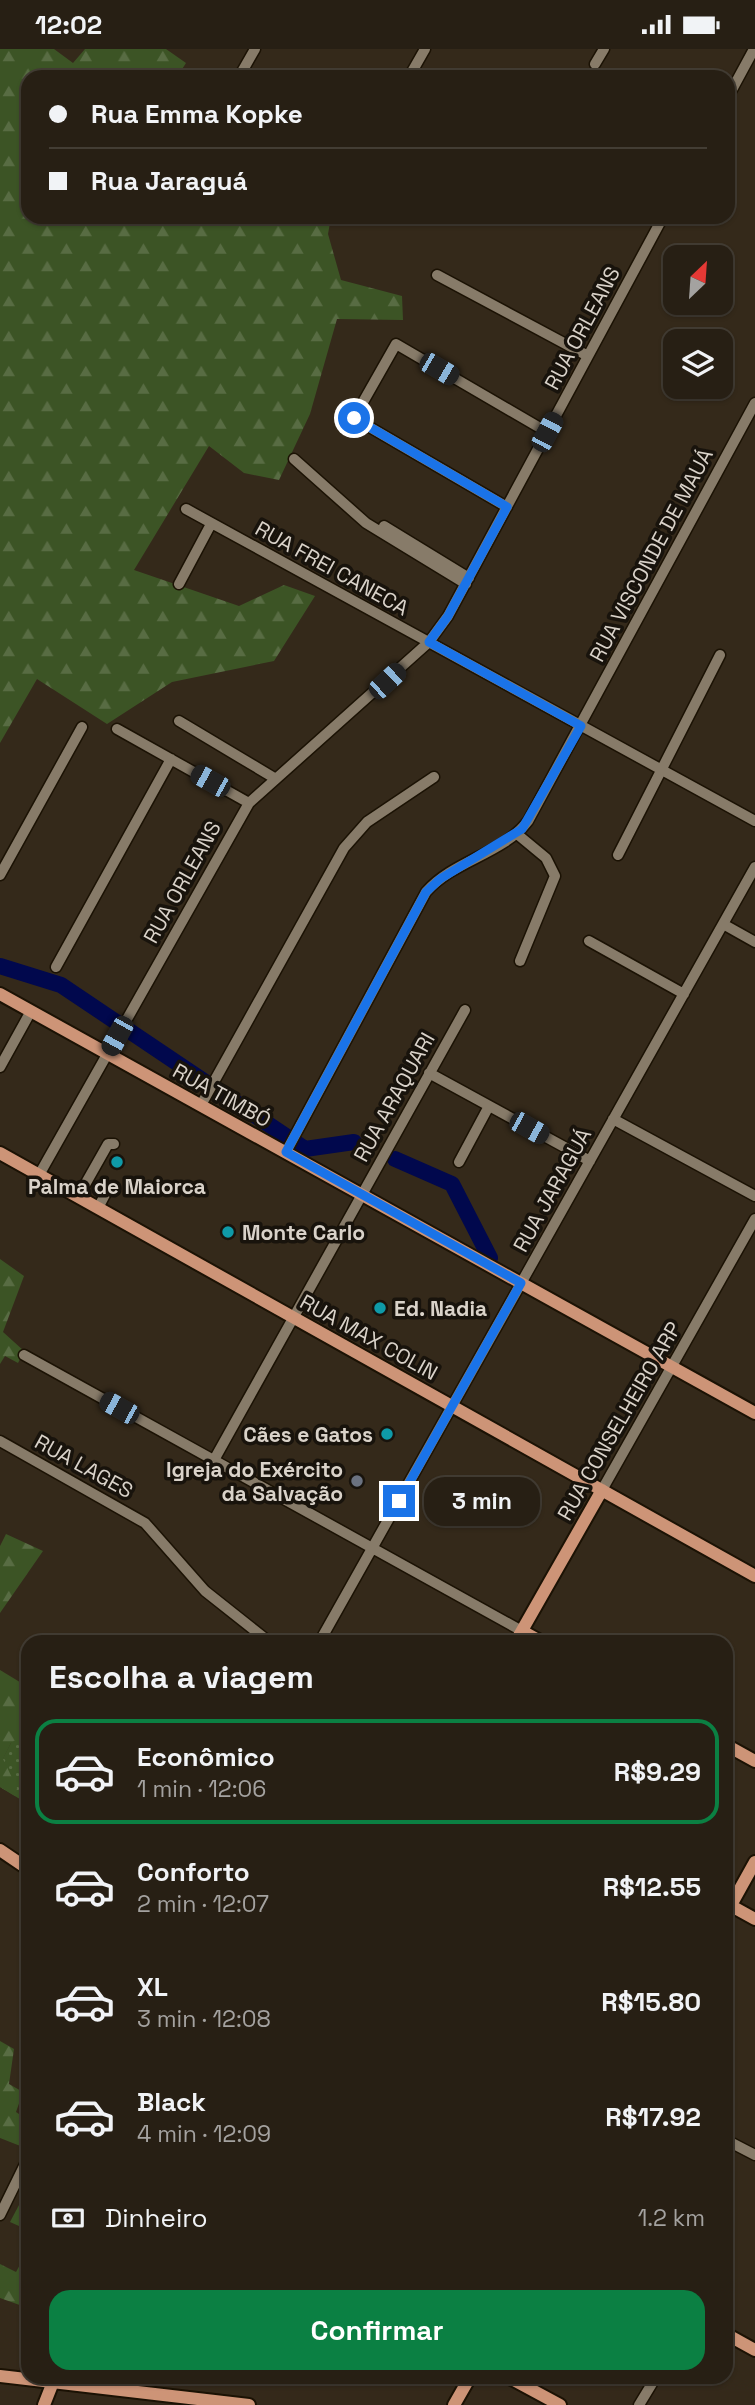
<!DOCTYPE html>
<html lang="pt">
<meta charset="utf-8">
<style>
body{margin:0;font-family:"Space Grotesk",sans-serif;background:#2f271d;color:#f1f3f6;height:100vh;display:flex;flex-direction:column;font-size:26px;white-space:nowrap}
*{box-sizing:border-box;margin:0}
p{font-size:23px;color:#a4a2a0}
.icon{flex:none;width:38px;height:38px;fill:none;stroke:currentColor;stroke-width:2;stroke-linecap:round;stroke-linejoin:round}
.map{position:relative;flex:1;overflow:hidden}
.details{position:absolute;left:21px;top:1586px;width:712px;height:749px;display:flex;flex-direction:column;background:#271f14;border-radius:21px;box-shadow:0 2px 5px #0004,0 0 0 2px #433d34}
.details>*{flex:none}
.top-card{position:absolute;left:21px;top:21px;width:714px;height:154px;border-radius:21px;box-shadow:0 2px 5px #0004,0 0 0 2px #433d34;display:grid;align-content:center;height:154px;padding:0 28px;background:#271f14}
.needle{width:46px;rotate:25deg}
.fabs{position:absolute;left:663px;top:196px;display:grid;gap:14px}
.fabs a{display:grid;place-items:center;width:70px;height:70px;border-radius:14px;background:#271f14;box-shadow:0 2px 5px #0004,0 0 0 2px #433d34;font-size:35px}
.end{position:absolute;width:32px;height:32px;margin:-16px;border:9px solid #1a73e8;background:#fff;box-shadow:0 0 0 4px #fff}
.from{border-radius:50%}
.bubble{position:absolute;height:49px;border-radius:21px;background:#271f14;box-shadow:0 2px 5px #0004,0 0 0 2px #433d34;font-size:23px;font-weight:600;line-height:49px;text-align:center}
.car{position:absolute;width:21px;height:42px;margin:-21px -10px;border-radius:9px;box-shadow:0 0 5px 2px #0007;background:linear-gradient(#222 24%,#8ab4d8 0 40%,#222 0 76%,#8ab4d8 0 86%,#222 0)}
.top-card b{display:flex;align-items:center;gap:24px;height:66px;font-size:26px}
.top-card b+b{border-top:2px solid #433d34}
.top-card i{width:18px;height:18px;background:#f1f3f6}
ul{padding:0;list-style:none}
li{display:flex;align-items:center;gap:21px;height:105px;margin:0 14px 10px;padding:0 14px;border:4px solid transparent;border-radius:21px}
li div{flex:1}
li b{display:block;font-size:26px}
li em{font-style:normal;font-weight:600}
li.active{border-color:#0b8043}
li>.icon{width:63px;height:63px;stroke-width:1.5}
h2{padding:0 28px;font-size:32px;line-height:84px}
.pay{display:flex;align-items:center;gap:18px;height:77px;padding:0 28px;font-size:26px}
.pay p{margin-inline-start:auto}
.action{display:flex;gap:14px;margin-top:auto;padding:14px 28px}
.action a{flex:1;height:80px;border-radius:21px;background:#0b8043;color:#fff;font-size:28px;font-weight:600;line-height:80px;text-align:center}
.status{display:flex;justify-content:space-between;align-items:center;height:49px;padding:0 35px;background:#271f14;direction:ltr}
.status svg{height:19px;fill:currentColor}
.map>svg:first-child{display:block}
.grass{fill:url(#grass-dots)}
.forest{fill:url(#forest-firs)}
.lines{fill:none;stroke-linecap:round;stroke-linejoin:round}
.river{stroke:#01084d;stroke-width:16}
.minor-casing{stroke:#1b1204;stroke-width:13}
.major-casing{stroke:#1b1204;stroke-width:16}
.minor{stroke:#877b69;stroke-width:10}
.major{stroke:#cd9477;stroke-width:12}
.route{stroke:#1a73e8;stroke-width:9}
.culture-dot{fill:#0f9aa8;stroke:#18130c;stroke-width:2.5}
.worship-dot{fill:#6b7280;stroke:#18130c;stroke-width:2.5}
.labels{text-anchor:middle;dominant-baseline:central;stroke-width:7;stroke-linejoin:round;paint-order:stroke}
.street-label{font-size:21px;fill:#d9d2c9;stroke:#18130c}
.poi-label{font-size:21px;font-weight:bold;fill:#d9d2c9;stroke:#18130c;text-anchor:start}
</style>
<div class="status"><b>12:02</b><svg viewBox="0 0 49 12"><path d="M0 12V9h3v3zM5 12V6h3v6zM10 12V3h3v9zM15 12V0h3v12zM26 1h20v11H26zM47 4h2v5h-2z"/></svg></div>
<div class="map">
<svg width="755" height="2356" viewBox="0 0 755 2356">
<defs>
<pattern id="grass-dots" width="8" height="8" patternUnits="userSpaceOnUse" patternTransform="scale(1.75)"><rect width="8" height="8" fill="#3c5425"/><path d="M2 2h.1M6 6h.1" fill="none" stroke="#586c43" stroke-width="1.8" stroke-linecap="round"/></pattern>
<pattern id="forest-firs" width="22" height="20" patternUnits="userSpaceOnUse" patternTransform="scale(1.75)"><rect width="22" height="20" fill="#3c5425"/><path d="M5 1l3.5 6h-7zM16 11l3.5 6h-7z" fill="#586c43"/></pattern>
</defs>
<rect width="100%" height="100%" fill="#34291a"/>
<path class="grass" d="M28 1661V1755L0 1738V1715Z"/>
<path class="forest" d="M0 0H54L73 14 85 0H166L186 14 177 28H28V168H331L328 185 341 231 402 247 403 271 337 270 310 365 279 431 244 424 209 397 134 521 239 557 284 536 315 547 274 612 172 633 107 675 37 630 0 694Z
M0 1210 24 1227 3 1283 24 1302 18 1314 5 1307 0 1315Z
M6 1485 43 1502 0 1564V1497Z
M0 1621 28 1638V1683L11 1694 3 1710 17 1739 15 1747 0 1738Z
M0 1992 14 2000 9 2035 23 2043 16 2063 28 2071V2100L0 2089Z
M28 2139V2181L10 2173Z
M28 2201V2259L0 2249V2215L16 2223Z"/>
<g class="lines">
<path class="river" d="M0 917 61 936 305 1100 354 1093
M395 1110 452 1135 490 1209"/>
<g class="minor-casing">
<path id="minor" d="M595 15 604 0
M239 28 255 0
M409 28 425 0
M728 48 754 0
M437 226 588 307
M294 410 366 474 466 535
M507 458 354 369 396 295 547 383
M186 460 755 772
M384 477 469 529
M179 535 211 475
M179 672 276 730
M117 680 249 754
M517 785 546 809 555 827 520 912
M618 806 720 606
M0 826 82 678
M723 875 755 893
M589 892 684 945
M56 918 171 710
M0 1018 31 962
M429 1024 590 1112
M201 1056 344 799 367 773 434 728
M613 1070 755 1147
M286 1103 426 843C454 811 503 805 528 772L755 354
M459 1113 489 1057
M39 1126 249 754 429 593 448 567 663 168
M78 1148 108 1095H114
M98 1159 107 1142
M24 1306 522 1582
M0 1392 145 1474 205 1542 268 1592
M214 1411 465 961
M602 1441 755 1170
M320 1592 755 818
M726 2091 755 2106
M0 2166 28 2109
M639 2356 656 2328"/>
</g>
<g class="major-casing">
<path id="major" d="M0 945 755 1364
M0 1104 755 1527
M522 1582 540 1592
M516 1592 602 1441
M726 1696 755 1712
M0 1801 28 1820
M726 1854 755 1870
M726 1865 755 1813
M726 2285 755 2301
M0 2327 249 2356
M508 2328 560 2356
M44 2356 55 2328
M454 2356 470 2328"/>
</g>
<use href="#minor" class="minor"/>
<use href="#major" class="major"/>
</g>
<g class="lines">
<path class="route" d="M354 369 507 458 448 567 429 593 581 677 522 780 440 830 426 843 286 1103 521 1234 399 1452"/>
</g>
<g class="culture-dot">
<circle cx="117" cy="1113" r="7"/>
<circle cx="228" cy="1183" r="7"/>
<circle cx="380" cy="1259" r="7"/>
<circle cx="387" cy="1385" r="7"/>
</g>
<circle class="worship-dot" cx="357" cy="1432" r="7"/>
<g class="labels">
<g class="street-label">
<text transform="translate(582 279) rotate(-62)">RUA ORLEANS</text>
<text transform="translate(651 506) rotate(-62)">RUA VISCONDE DE MAUÁ</text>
<text transform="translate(332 519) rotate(29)">RUA FREI CANECA</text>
<text transform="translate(182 833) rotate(-61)">RUA ORLEANS</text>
<text transform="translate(222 1046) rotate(29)">RUA TIMBÓ</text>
<text transform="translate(394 1048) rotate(-61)">RUA ARAQUARI</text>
<text transform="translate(552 1141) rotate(-61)">RUA JARAGUÁ</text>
<text transform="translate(369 1288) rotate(29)">RUA MAX COLIN</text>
<text transform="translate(619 1372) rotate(-60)">RUA CONSELHEIRO ARP</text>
<text transform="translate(84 1417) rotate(29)">RUA LAGES</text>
</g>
<g class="poi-label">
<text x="117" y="1137" text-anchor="middle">Palma de Maiorca</text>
<text x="242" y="1183">Monte Carlo</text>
<text x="394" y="1259">Ed. Nadia</text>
<text x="373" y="1385" text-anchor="end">Cães e Gatos</text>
<text x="343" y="1420" text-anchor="end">Igreja do Exército<tspan x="343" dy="24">da Salvação</tspan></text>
</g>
</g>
</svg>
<div class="fabs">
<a><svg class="needle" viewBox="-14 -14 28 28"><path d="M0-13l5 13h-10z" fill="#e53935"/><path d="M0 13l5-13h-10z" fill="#a4a2a0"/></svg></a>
<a><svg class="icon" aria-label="layers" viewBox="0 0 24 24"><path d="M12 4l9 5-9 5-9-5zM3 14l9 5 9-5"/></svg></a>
</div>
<i class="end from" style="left:354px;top:369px"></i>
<i class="end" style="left:399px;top:1452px"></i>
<div class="bubble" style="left:424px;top:1428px;width:116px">3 min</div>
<i class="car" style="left:439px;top:320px;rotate:120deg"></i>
<i class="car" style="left:547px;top:383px;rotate:28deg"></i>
<i class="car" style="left:387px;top:632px;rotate:47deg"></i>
<i class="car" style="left:210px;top:732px;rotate:299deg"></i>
<i class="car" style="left:117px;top:987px;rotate:209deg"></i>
<i class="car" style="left:529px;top:1079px;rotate:119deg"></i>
<i class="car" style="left:119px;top:1359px;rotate:299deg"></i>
<div class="top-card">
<b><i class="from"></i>Rua Emma Kopke</b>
<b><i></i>Rua Jaraguá</b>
</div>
<section class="details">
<h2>Escolha a viagem</h2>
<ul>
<li class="active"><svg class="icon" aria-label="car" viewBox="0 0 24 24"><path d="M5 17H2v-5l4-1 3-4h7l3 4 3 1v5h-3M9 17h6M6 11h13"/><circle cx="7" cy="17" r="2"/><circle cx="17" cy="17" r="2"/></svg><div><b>Econômico</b><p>1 min · 12:06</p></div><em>R$9.29</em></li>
<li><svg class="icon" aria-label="car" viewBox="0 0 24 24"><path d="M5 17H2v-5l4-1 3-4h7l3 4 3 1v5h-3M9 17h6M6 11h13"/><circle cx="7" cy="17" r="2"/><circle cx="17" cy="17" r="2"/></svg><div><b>Conforto</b><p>2 min · 12:07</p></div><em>R$12.55</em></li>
<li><svg class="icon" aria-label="car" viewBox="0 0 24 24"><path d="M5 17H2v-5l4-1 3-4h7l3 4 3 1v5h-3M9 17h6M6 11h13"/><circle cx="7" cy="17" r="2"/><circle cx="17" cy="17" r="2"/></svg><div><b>XL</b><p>3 min · 12:08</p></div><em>R$15.80</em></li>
<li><svg class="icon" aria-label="car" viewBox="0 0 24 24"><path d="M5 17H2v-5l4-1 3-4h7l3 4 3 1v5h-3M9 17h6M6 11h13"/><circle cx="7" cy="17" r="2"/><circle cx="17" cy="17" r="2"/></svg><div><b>Black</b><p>4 min · 12:09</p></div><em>R$17.92</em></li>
</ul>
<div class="pay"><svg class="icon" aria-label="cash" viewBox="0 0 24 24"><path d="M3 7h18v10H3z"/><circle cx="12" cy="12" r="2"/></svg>Dinheiro<p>1.2 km</p></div>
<div class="action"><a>Confirmar</a></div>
</section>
</div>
